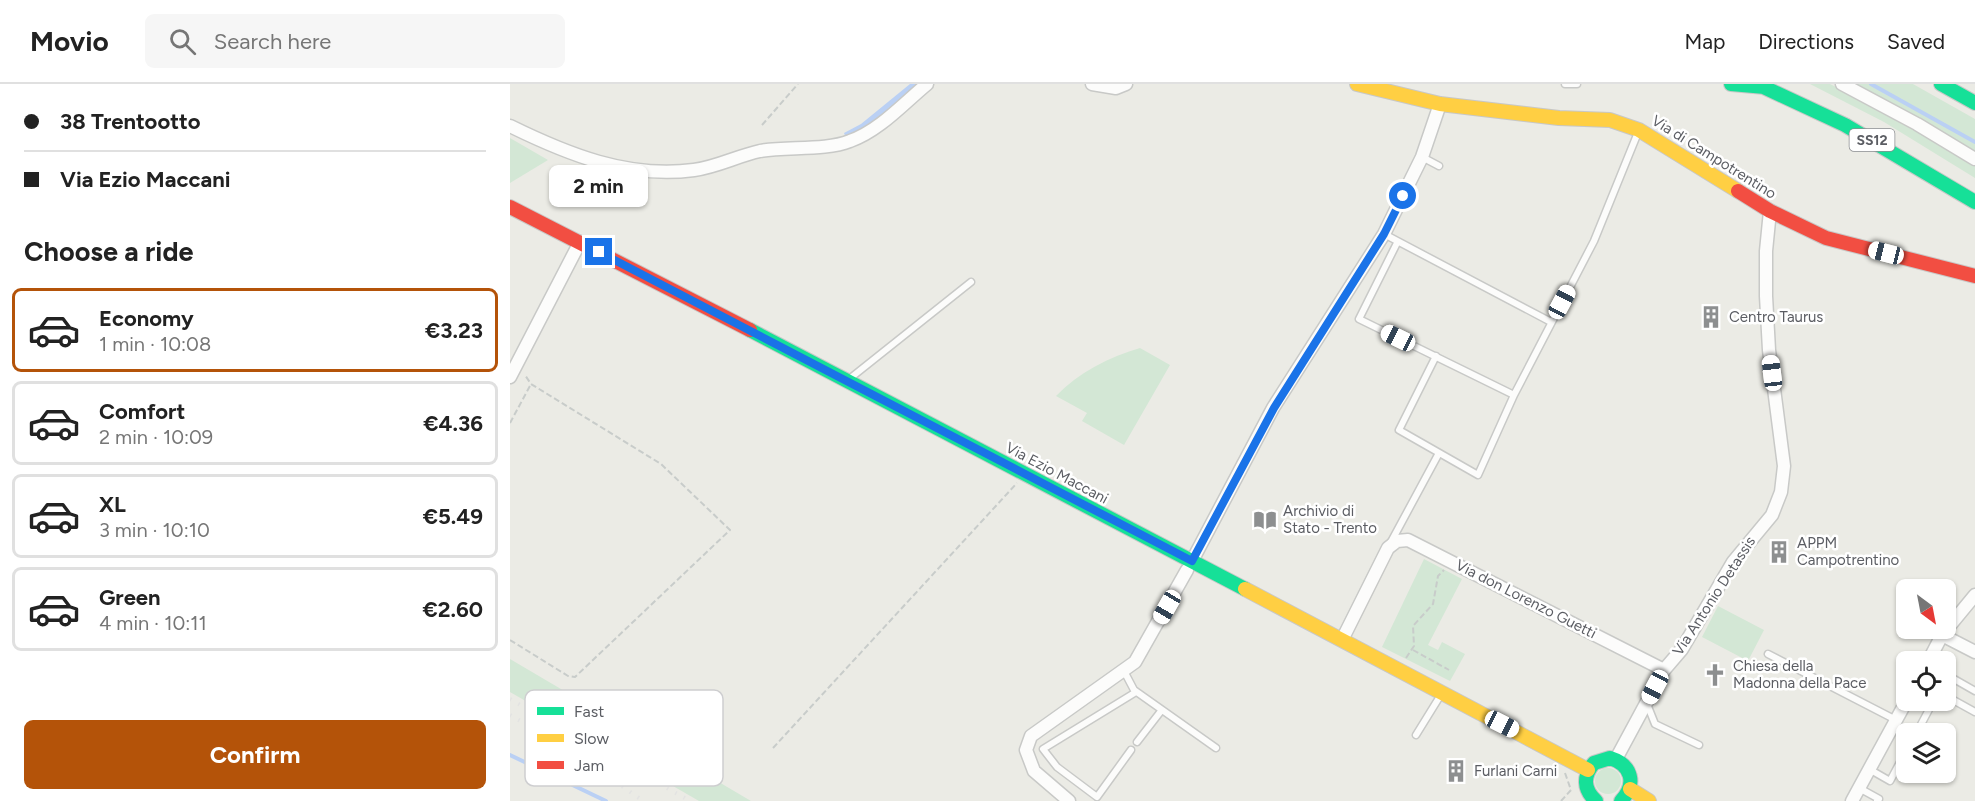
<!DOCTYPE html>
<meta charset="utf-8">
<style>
body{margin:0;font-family:Figtree,sans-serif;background:#f6f6f6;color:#222;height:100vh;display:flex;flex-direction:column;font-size:22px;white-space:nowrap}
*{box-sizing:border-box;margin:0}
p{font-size:20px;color:#767676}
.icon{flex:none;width:33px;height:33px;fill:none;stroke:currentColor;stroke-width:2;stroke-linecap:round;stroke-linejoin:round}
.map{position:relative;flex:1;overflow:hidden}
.panel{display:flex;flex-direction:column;background:#fff;width:510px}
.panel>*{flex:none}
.banner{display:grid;align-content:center;height:132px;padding:0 24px;background:#fff}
.needle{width:39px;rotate:148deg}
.tools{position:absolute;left:1386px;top:495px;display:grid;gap:12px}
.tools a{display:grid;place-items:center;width:60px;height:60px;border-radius:9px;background:#fff;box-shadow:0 2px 4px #0004;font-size:30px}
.end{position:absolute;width:27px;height:27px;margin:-14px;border:8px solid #1a73e8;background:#fff;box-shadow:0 0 0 3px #fff}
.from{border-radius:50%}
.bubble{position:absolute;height:42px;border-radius:9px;background:#fff;box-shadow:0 2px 4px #0004;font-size:20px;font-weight:700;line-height:42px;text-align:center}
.car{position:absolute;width:18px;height:36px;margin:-18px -9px;border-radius:8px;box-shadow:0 0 4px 2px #0007;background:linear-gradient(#fff 24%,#345 0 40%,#fff 0 76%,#345 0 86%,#fff 0)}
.banner b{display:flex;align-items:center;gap:21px;height:57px;font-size:22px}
.banner b+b{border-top:2px solid #e0e0e0}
.banner i{width:15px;height:15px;background:#222}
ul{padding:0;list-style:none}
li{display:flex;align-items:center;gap:18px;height:84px;margin:0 12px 9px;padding:0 12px;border:3px solid #e0e0e0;border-radius:9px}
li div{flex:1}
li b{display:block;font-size:22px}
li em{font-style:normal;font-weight:700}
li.current{border-color:#b45309}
li>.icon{width:54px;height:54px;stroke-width:1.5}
h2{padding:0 24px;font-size:27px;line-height:72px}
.button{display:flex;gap:12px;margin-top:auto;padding:12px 24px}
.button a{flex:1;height:69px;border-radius:9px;background:#b45309;color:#fff;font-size:24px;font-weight:700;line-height:69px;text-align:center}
header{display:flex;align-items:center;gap:36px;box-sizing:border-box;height:84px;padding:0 30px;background:#fff;border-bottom:2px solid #e0e0e0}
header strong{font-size:28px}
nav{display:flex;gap:33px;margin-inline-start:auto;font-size:21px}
.search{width:420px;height:54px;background:#f6f6f6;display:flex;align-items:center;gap:15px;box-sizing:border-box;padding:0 21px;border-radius:9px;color:#767676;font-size:22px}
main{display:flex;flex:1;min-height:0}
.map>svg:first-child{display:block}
.green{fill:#d3e7d5}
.water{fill:#bad0f4}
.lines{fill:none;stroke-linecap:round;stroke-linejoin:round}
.stream{stroke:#bad0f4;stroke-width:4}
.lane-casing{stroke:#c8c9c7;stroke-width:9}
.street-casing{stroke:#c8c9c7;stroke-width:15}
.fast-casing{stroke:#c8c8c7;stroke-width:16}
.slow-casing{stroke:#c8c8c7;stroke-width:16}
.jam-casing{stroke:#c8c8c7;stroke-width:16}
.path{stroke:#c8ccca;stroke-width:2;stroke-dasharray:6 3;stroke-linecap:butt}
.lane{stroke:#fcfcfb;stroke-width:6}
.street{stroke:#fcfcfb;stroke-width:12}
.fast{stroke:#16e098;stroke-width:14}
.slow{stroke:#ffcf43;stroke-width:14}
.jam{stroke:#f24e42;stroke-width:14}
.rail{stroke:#e3e3e2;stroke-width:4;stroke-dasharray:1.5 8;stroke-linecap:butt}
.route{stroke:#1a73e8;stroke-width:8}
.labels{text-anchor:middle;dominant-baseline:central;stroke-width:5;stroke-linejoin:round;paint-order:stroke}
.shield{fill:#fff;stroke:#8c8e92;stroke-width:1.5}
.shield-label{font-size:14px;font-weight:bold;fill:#5b5d63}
.street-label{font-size:15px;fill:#5b5d63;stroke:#fff}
.poi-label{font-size:15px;fill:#5b5d63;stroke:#fff;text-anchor:start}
.key{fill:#fff;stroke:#ceced0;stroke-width:1.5}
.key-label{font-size:16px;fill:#5b5d63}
</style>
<header>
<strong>Movio</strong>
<div class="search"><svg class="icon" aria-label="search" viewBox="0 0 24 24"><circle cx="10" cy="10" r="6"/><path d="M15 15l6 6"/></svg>Search here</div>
<nav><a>Map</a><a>Directions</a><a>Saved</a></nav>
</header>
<main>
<section class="panel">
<div class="banner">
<b><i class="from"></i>38 Trentootto</b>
<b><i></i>Via Ezio Maccani</b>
</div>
<h2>Choose a ride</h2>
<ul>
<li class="current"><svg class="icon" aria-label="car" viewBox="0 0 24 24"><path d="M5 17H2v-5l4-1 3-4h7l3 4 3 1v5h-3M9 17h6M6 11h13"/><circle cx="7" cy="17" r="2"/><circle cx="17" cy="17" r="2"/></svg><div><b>Economy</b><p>1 min · 10:08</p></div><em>€3.23</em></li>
<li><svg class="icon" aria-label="car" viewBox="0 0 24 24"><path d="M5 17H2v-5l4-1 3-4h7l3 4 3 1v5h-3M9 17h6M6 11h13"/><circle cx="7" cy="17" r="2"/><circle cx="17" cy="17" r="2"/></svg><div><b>Comfort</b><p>2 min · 10:09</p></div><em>€4.36</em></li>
<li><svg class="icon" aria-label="car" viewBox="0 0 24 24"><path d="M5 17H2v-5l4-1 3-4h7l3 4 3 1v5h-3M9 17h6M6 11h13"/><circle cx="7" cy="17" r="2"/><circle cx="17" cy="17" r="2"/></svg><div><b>XL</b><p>3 min · 10:10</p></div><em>€5.49</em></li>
<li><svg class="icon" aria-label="car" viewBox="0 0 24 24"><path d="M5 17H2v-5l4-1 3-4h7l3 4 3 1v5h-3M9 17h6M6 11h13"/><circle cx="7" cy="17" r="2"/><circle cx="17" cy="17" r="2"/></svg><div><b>Green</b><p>4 min · 10:11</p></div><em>€2.60</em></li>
</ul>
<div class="button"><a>Confirm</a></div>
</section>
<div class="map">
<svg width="1465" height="717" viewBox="0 0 1465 717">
<rect width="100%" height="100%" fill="#ebebe5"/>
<path class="green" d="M1300 0H1320L1376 28 1465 82V94L1374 38Z
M1342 0H1403L1465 35V70Z
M0 54 38 76 0 99Z
M630 264 660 281 614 361 572 337 577 329 546 312C568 289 599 273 630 264Z
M914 475 952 495 918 561 928 566 932 558 955 570 940 597 872 563Z
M1208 522 1254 546 1238 577 1192 553Z
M0 575 241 717H189L0 608Z
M1085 697a13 13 0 1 1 26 0a13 13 0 1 1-26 0Z"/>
<path class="water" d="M400 0H410L357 43 336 54 334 49 351 40Z"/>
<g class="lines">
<path class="stream" d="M1361 0 1465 58
M0 671 96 717"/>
<g class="lane-casing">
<path id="lane" d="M1055 0H1067
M912 73 929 82
M874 150 1041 238
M887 159 849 235 1004 311
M926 272 889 346 968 391 1004 311 1084 157 1129 46
M338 296 461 198
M881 458 929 369
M1258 570 1386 636
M614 587 624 606 706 664
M1436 611 1444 595 1465 607
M1436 612 1465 628
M1137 620 1145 640 1189 661
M1406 650 1424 616
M906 651 932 609
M627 658 651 627
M621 666 587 713 547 683 533 665 626 608
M1359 685 1380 697 1396 667
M1349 704 1369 715 1367 717"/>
</g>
<g class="street-casing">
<path id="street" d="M582 0 606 4 616 0
M1332 0 1407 40 1465 75
M0 42C57 70 118 95 184 86 207 83 227 72 250 67 277 62 315 67 340 57 369 47 394 19 417 0
M0 293 70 158
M682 477 763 324 874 150 912 73 930 20
M1432 551 1465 568
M832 556 878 464 887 457 898 456 1154 586
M1418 578 1432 551 1465 511
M1106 675 1154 586 1172 565 1223 478 1262 431 1271 408 1274 382 1259 266 1256 212V167L1260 127
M559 717 524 687 516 666 521 652 625 578 677 486
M1342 717 1397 616"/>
</g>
<g class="fast-casing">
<path id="fast" d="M1221 0 1255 3
M1247 0 1335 41 1465 118
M1431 0 1465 19
M240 246 735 505
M1086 717C1073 705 1073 692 1084 679L1100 674C1122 681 1127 700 1111 717"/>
</g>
<g class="slow-casing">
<path id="slow" d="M847 0 930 20 1049 34 1100 36 1129 46 1228 107
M735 505 1078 686
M1120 705 1139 717"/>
</g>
<g class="jam-casing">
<path id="jam" d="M1228 107 1260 127 1316 154 1465 192
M0 123 240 246"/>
</g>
<path class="path" d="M252 41 288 0
M0 339 21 300
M0 556 58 592 65 593 220 446 151 380 21 300 15 291
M903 566 939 586
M896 574 904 562 903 542 923 520 928 492 934 486
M263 664 507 399
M1055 689 1061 706
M1051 717 1061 706"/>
<use href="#lane" class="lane"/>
<use href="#street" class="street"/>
<use href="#fast" class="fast"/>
<use href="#slow" class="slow"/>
<use href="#jam" class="jam"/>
<path class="rail" d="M0 615 180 717
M0 631 61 666 133 717"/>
</g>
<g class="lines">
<path class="route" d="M89 168 682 477 764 324 874 150 893 112"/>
</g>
<defs>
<g id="building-bare" transform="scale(1.8)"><path d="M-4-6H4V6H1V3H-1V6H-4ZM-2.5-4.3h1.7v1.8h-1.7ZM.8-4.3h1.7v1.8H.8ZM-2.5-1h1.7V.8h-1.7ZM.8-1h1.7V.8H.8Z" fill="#8d8f90" stroke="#fff" stroke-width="2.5" paint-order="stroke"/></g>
<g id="library-bare" transform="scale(1.8)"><path d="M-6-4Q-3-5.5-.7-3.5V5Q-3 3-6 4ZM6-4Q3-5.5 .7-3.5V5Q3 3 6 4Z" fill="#8d8f90" stroke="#fff" stroke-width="2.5" paint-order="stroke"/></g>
<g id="church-bare" transform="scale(1.8)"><path d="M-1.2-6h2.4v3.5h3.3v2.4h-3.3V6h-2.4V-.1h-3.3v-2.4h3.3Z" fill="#8d8f90" stroke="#fff" stroke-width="2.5" paint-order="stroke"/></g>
</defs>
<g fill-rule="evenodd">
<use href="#building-bare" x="1201" y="233"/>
<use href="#library-bare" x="755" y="436"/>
<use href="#building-bare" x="1269" y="468"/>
<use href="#church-bare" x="1205" y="591"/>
<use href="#building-bare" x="946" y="687"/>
</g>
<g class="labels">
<rect class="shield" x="1339.5" y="45" width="45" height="22" rx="4.5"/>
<g class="shield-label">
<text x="1362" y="56">SS12</text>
</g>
<g class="street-label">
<text transform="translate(1204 73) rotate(32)">Via di Campotrentino</text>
<text transform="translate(547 389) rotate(28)">Via Ezio Maccani</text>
<text transform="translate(1204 512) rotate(-57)">Via Antonio Detassis</text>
<text transform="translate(1016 515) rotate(27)">Via don Lorenzo Guetti</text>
</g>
<g class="poi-label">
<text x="1219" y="233">Centro Taurus</text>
<text x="773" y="427">Archivio di<tspan x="773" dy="17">Stato - Trento</tspan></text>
<text x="1287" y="459">APPM<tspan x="1287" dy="17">Campotrentino</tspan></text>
<text x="1223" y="582">Chiesa della<tspan x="1223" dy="17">Madonna della Pace</tspan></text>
<text x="964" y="687">Furlani Carni</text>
</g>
</g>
<rect x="15" y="606" width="198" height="96" rx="9" class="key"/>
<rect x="27" y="623" width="27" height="8" fill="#16e098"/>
<rect x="27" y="650" width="27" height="8" fill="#ffcf43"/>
<rect x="27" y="677" width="27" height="8" fill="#f24e42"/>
<g class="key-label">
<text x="64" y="633">Fast</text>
<text x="64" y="660">Slow</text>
<text x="64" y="687">Jam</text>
</g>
</svg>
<div class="tools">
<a><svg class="needle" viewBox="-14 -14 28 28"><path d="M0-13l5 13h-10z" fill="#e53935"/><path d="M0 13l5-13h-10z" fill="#767676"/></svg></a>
<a><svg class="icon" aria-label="locate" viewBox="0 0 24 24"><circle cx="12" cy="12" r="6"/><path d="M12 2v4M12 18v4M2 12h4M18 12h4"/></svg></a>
<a><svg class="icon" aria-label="layers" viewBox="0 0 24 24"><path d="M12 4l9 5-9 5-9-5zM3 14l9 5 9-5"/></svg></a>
</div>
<i class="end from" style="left:893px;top:112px"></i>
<i class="end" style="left:89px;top:168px"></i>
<div class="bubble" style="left:39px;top:81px;width:99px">2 min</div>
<i class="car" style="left:1376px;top:169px;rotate:284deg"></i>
<i class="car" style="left:1052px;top:218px;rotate:28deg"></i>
<i class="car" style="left:888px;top:254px;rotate:296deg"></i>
<i class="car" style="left:1262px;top:289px;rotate:353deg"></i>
<i class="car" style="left:657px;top:523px;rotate:210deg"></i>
<i class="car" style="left:1145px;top:603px;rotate:208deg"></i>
<i class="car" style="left:992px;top:640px;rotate:117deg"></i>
</div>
</main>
